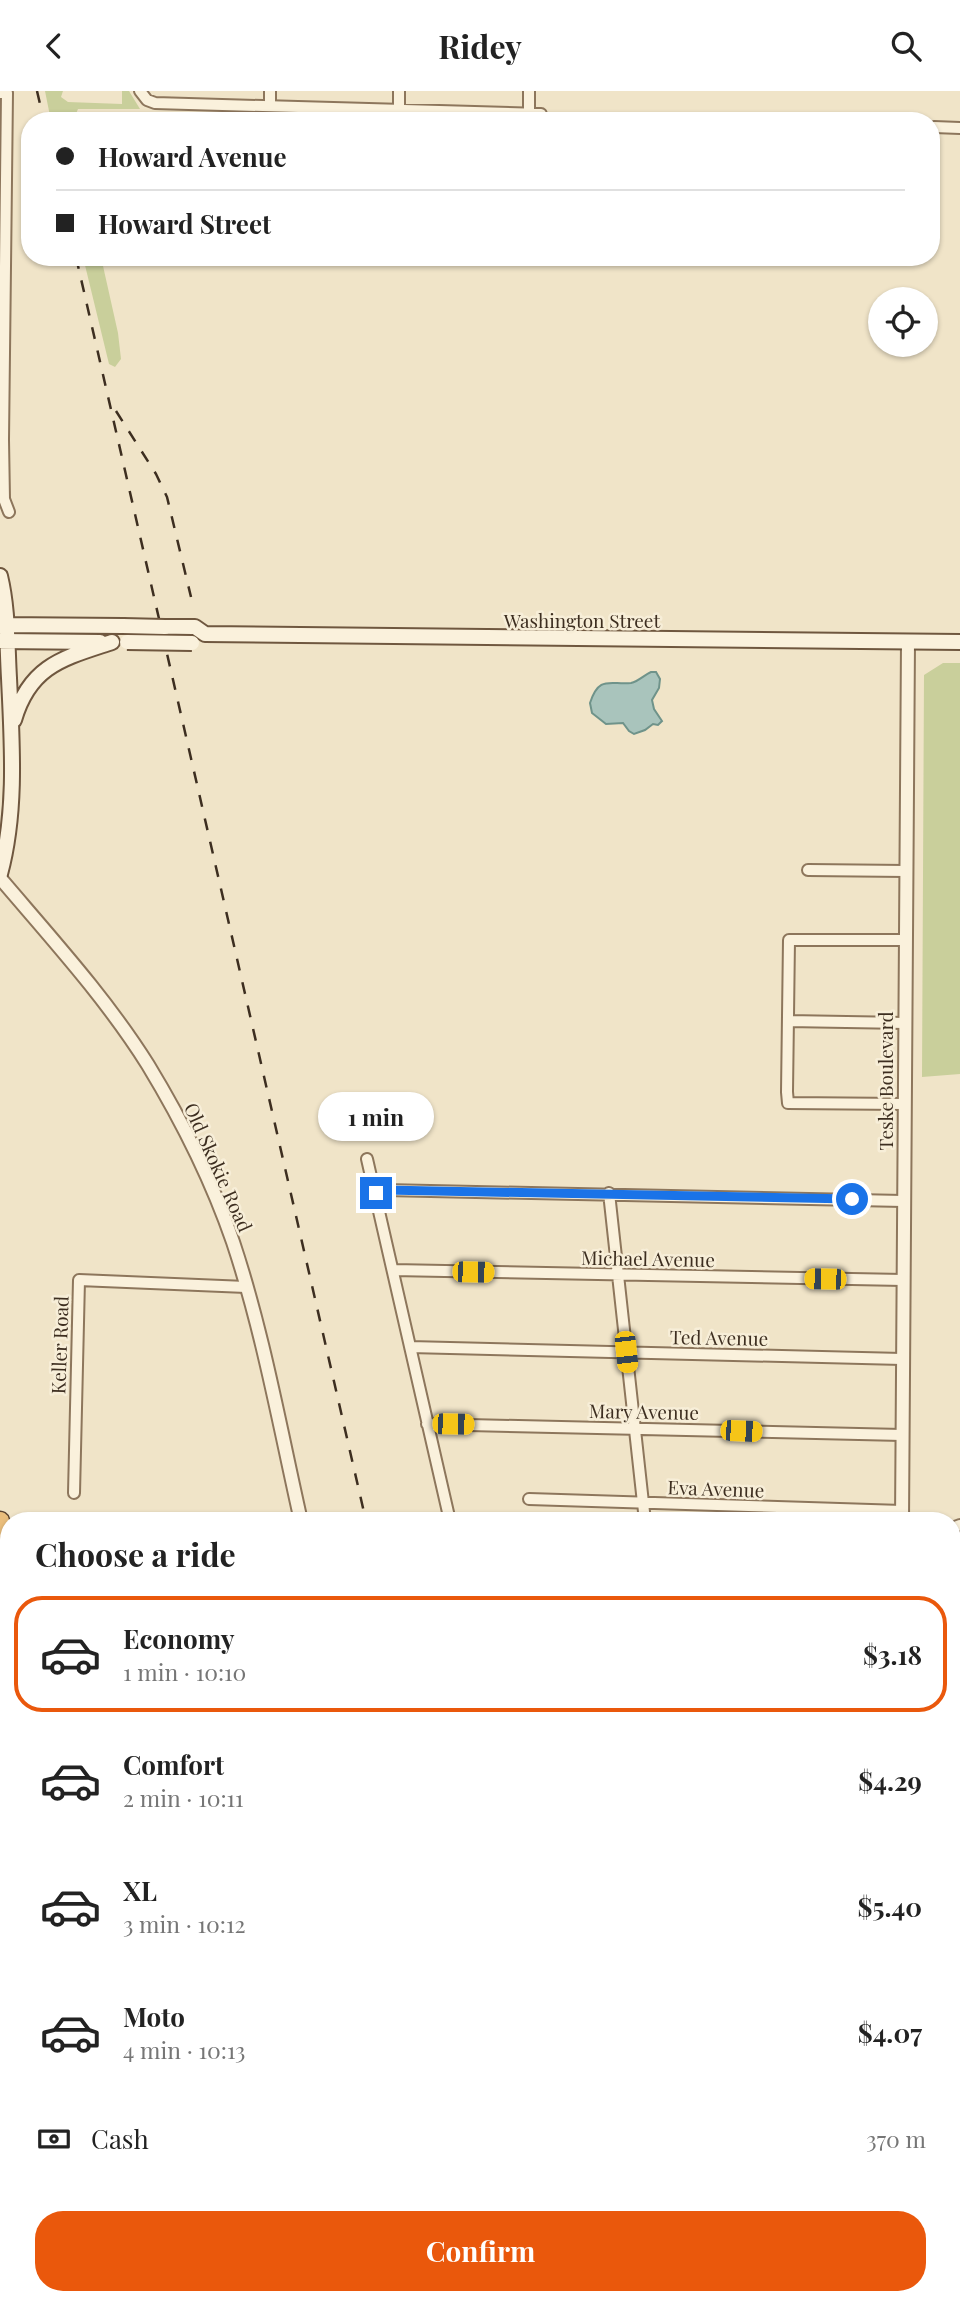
<!DOCTYPE html>
<meta charset="utf-8">
<style>
body{margin:0;font-family:"Playfair Display",serif;background:#f2f2f2;color:#222;height:100vh;display:flex;flex-direction:column;font-size:26px;white-space:nowrap}
*{box-sizing:border-box;margin:0}
p{font-size:23px;color:#767676}
.icon{flex:none;width:38px;height:38px;fill:none;stroke:currentColor;stroke-width:2;stroke-linecap:round;stroke-linejoin:round}
.map{position:relative;flex:1;overflow:hidden}
.panel{position:absolute;left:0px;top:1421px;width:961px;height:793px;display:flex;flex-direction:column;background:#fff;border-radius:28px 28px 0 0;box-shadow:0 2px 5px #0004}
.panel>*{flex:none}
.banner{position:absolute;left:21px;top:21px;width:919px;height:154px;border-radius:28px;box-shadow:0 2px 5px #0004;display:grid;align-content:center;height:154px;padding:0 35px;background:#fff}
.controls{position:absolute;left:868px;top:196px;display:grid;gap:14px}
.controls a{display:grid;place-items:center;width:70px;height:70px;border-radius:50%;background:#fff;box-shadow:0 2px 5px #0004;font-size:35px}
.end{position:absolute;width:32px;height:32px;margin:-16px;border:9px solid #1a73e8;background:#fff;box-shadow:0 0 0 4px #fff}
.from{border-radius:50%}
.bubble{position:absolute;height:49px;border-radius:24px;background:#fff;box-shadow:0 2px 5px #0004;font-size:23px;font-weight:700;line-height:49px;text-align:center}
.car{position:absolute;width:21px;height:42px;margin:-21px -10px;border-radius:9px;box-shadow:0 0 5px 2px #0007;background:linear-gradient(#f5c518 24%,#345 0 40%,#f5c518 0 76%,#345 0 86%,#f5c518 0)}
.banner b{display:flex;align-items:center;gap:24px;height:66px;font-size:26px}
.banner b+b{border-top:2px solid #e0e0e0}
.banner i{width:18px;height:18px;background:#222}
ul{padding:0;list-style:none}
li{display:flex;align-items:center;gap:21px;height:116px;margin:0 14px 10px;padding:0 21px;border:4px solid transparent;border-radius:28px}
li div{flex:1}
li b{display:block;font-size:26px}
li em{font-style:normal;font-weight:700}
li.on{border-color:#ea580c}
li>.icon{width:63px;height:63px;stroke-width:1.5}
h2{padding:0 35px;font-size:32px;line-height:84px}
.pay{display:flex;align-items:center;gap:18px;height:77px;padding:0 35px;font-size:26px}
.pay p{margin-inline-start:auto}
.primary-button{display:flex;gap:14px;margin-top:auto;padding:14px 35px}
.primary-button a{flex:1;height:80px;border-radius:28px;background:#ea580c;color:#fff;font-size:28px;font-weight:700;line-height:80px;text-align:center}
header{display:flex;justify-content:space-between;align-items:center;height:91px;padding:0 35px;background:#fff;font-size:32px;font-weight:700}
.map>svg:first-child{display:block}
.green{fill:#c9cf9b}
.water{fill:#a9c4bc;stroke:#6f938a;stroke-width:2}
.lines{fill:none;stroke-linecap:round;stroke-linejoin:round}
.minor-casing{stroke:#8d765c;stroke-width:14}
.tertiary-casing{stroke:#8d765c;stroke-width:16}
.secondary-casing{stroke:#6f573f;stroke-width:18}
.primary-casing{stroke:#5b4430;stroke-width:19}
.trunk-casing{stroke:#5b4430;stroke-width:21}
.minor{stroke:#faf1dc;stroke-width:10}
.tertiary{stroke:#faf1dc;stroke-width:12}
.secondary{stroke:#faf1dc;stroke-width:14}
.primary{stroke:#f3d9a0;stroke-width:16}
.trunk{stroke:#eabe7c;stroke-width:18}
.rail{stroke:#3d2e20;stroke-width:2.5;stroke-dasharray:12 12;stroke-linecap:butt}
.secondary-bridge-casing{stroke:#6f573f;stroke-width:18;stroke-linecap:butt}
.primary-bridge-casing{stroke:#5b4430;stroke-width:19;stroke-linecap:butt}
.secondary-bridge{stroke:#faf1dc;stroke-width:14}
.primary-bridge{stroke:#f3d9a0;stroke-width:16}
.route{stroke:#1a73e8;stroke-width:9}
.labels{text-anchor:middle;dominant-baseline:central;stroke-width:5;stroke-linejoin:round;paint-order:stroke}
.street-label{font-size:19px;fill:#3d2e20;stroke:#f7eed8}
</style>
<header><svg class="icon" aria-label="back" viewBox="0 0 24 24"><path d="M15 5l-7 7 7 7"/></svg>Ridey<svg class="icon" aria-label="search" viewBox="0 0 24 24"><circle cx="10" cy="10" r="6"/><path d="M15 15l6 6"/></svg></header>
<div class="map">
<svg width="960" height="2213" viewBox="0 0 960 2213">
<rect width="100%" height="100%" fill="#f0e4c8"/>
<path class="green" d="M45 0H63L61 6 68 11 122 13V0H129L140 18H78L73 30H51Z
M83 166H101L118 242 121 268 115 276 109 273Z
M943 572H960V983L922 986 924 584Z
M952 1494H960V1577H952Z
M0 1855 9 1882V2027L0 2026Z
M0 2036 9 2037V2205H70L0 2213Z
M318 2205H360L344 2213H263Z"/>
<path class="water" d="M651 581H656L660 588 659 597 652 609 654 618 662 630 658 634 653 633 645 639 634 643 629 640 623 632 606 633 592 622 590 612C599 584 610 594 631 592 639 590 644 584 651 581Z"/>
<g class="lines">
<g class="minor-casing">
<path id="minor" d="M140 0 147 9 155 12 541 23
M0 2H7L3 349 4 408 9 421
M270 15V0
M399 19V0
M529 23V0
M934 36 960 37
M808 779 906 780
M788 930 905 932
M904 1013 788 1012 787 1001 789 849H905
M367 1068 450 1430
M376 1102 385 1099 903 1110
M609 1102 645 1430
M393 1179 903 1189
M410 1256 902 1268
M427 1333 902 1344
M74 1402 79 1189 246 1196
M529 1408 902 1420
M952 1437 960 1434
M952 1582H960
M952 1655H960
M952 1727H960
M952 1799H960
M952 1870H960
M952 1943H960
M952 2015H960
M952 2096 960 2095
M952 2162 960 2161
M906 2213V2205"/>
</g>
<g class="tertiary-casing">
<path id="tertiary" d="M0 787C51 847 106 907 148 974 182 1030 212 1090 233 1151 263 1241 280 1337 301 1430
M902 1430 908 551
M502 2205 503 2213"/>
</g>
<g class="secondary-casing">
<path id="secondary" d="M0 485C8 518 7 553 9 587 12 652 17 720 0 783
M0 534 123 535
M165 536H195L205 543 960 551
M0 550 100 551
M14 629C30 574 64 567 112 551"/>
</g>
<g class="primary-casing">
<path id="primary" d="M952 2122 960 2121
M952 2133H960
M56 2213 98 2209
M196 2213 273 2205"/>
</g>
<g class="trunk-casing">
<path id="trunk" d="M0 1430 9 1469
M0 1824 9 1850
M0 2032 9 2033
M158 2205 161 2213
M356 2213 375 2205"/>
</g>
<use href="#minor" class="minor"/>
<use href="#tertiary" class="tertiary"/>
<use href="#secondary" class="secondary"/>
<use href="#primary" class="primary"/>
<use href="#trunk" class="trunk"/>
<path class="rail" d="M37 0 44 30
M76 166 366 1430
M116 320 156 383 167 406 191 506
M540 2205 541 2213"/>
<g class="secondary-bridge-casing">
<path id="secondary-bridge" d="M123 535 165 536
M127 551 192 552"/>
</g>
<g class="primary-bridge-casing">
<path id="primary-bridge" d="M98 2209 144 2205"/>
</g>
<use href="#secondary-bridge" class="secondary-bridge"/>
<use href="#primary-bridge" class="primary-bridge"/>
</g>
<g class="lines">
<path class="route" d="M376 1102 385 1099 852 1108"/>
</g>
<g class="labels">
<g class="street-label">
<text x="582" y="529">Washington Street</text>
<text transform="translate(885 990) rotate(-90)">Teske Boulevard</text>
<text transform="translate(219 1076) rotate(66)">Old Skokie Road</text>
<text transform="translate(648 1167) rotate(1)">Michael Avenue</text>
<text transform="translate(719 1246) rotate(1)">Ted Avenue</text>
<text transform="translate(59 1254) rotate(-88)">Keller Road</text>
<text transform="translate(644 1320) rotate(1)">Mary Avenue</text>
<text transform="translate(716 1397) rotate(2)">Eva Avenue</text>
</g>
</g>
</svg>
<div class="controls">
<a><svg class="icon" aria-label="locate" viewBox="0 0 24 24"><circle cx="12" cy="12" r="6"/><path d="M12 2v4M12 18v4M2 12h4M18 12h4"/></svg></a>
</div>
<i class="end from" style="left:852px;top:1108px"></i>
<i class="end" style="left:376px;top:1102px"></i>
<div class="bubble" style="left:318px;top:1001px;width:116px">1 min</div>
<i class="car" style="left:473px;top:1181px;rotate:91deg"></i>
<i class="car" style="left:825px;top:1188px;rotate:271deg"></i>
<i class="car" style="left:626px;top:1261px;rotate:174deg"></i>
<i class="car" style="left:453px;top:1333px;rotate:91deg"></i>
<i class="car" style="left:741px;top:1340px;rotate:92deg"></i>
<div class="banner">
<b><i class="from"></i>Howard Avenue</b>
<b><i></i>Howard Street</b>
</div>
<section class="panel">
<h2>Choose a ride</h2>
<ul>
<li class="on"><svg class="icon" aria-label="car" viewBox="0 0 24 24"><path d="M5 17H2v-5l4-1 3-4h7l3 4 3 1v5h-3M9 17h6M6 11h13"/><circle cx="7" cy="17" r="2"/><circle cx="17" cy="17" r="2"/></svg><div><b>Economy</b><p>1 min · 10:10</p></div><em>$3.18</em></li>
<li><svg class="icon" aria-label="car" viewBox="0 0 24 24"><path d="M5 17H2v-5l4-1 3-4h7l3 4 3 1v5h-3M9 17h6M6 11h13"/><circle cx="7" cy="17" r="2"/><circle cx="17" cy="17" r="2"/></svg><div><b>Comfort</b><p>2 min · 10:11</p></div><em>$4.29</em></li>
<li><svg class="icon" aria-label="car" viewBox="0 0 24 24"><path d="M5 17H2v-5l4-1 3-4h7l3 4 3 1v5h-3M9 17h6M6 11h13"/><circle cx="7" cy="17" r="2"/><circle cx="17" cy="17" r="2"/></svg><div><b>XL</b><p>3 min · 10:12</p></div><em>$5.40</em></li>
<li><svg class="icon" aria-label="car" viewBox="0 0 24 24"><path d="M5 17H2v-5l4-1 3-4h7l3 4 3 1v5h-3M9 17h6M6 11h13"/><circle cx="7" cy="17" r="2"/><circle cx="17" cy="17" r="2"/></svg><div><b>Moto</b><p>4 min · 10:13</p></div><em>$4.07</em></li>
</ul>
<div class="pay"><svg class="icon" aria-label="cash" viewBox="0 0 24 24"><path d="M3 7h18v10H3z"/><circle cx="12" cy="12" r="2"/></svg>Cash<p>370 m</p></div>
<div class="primary-button"><a>Confirm</a></div>
</section>
</div>
